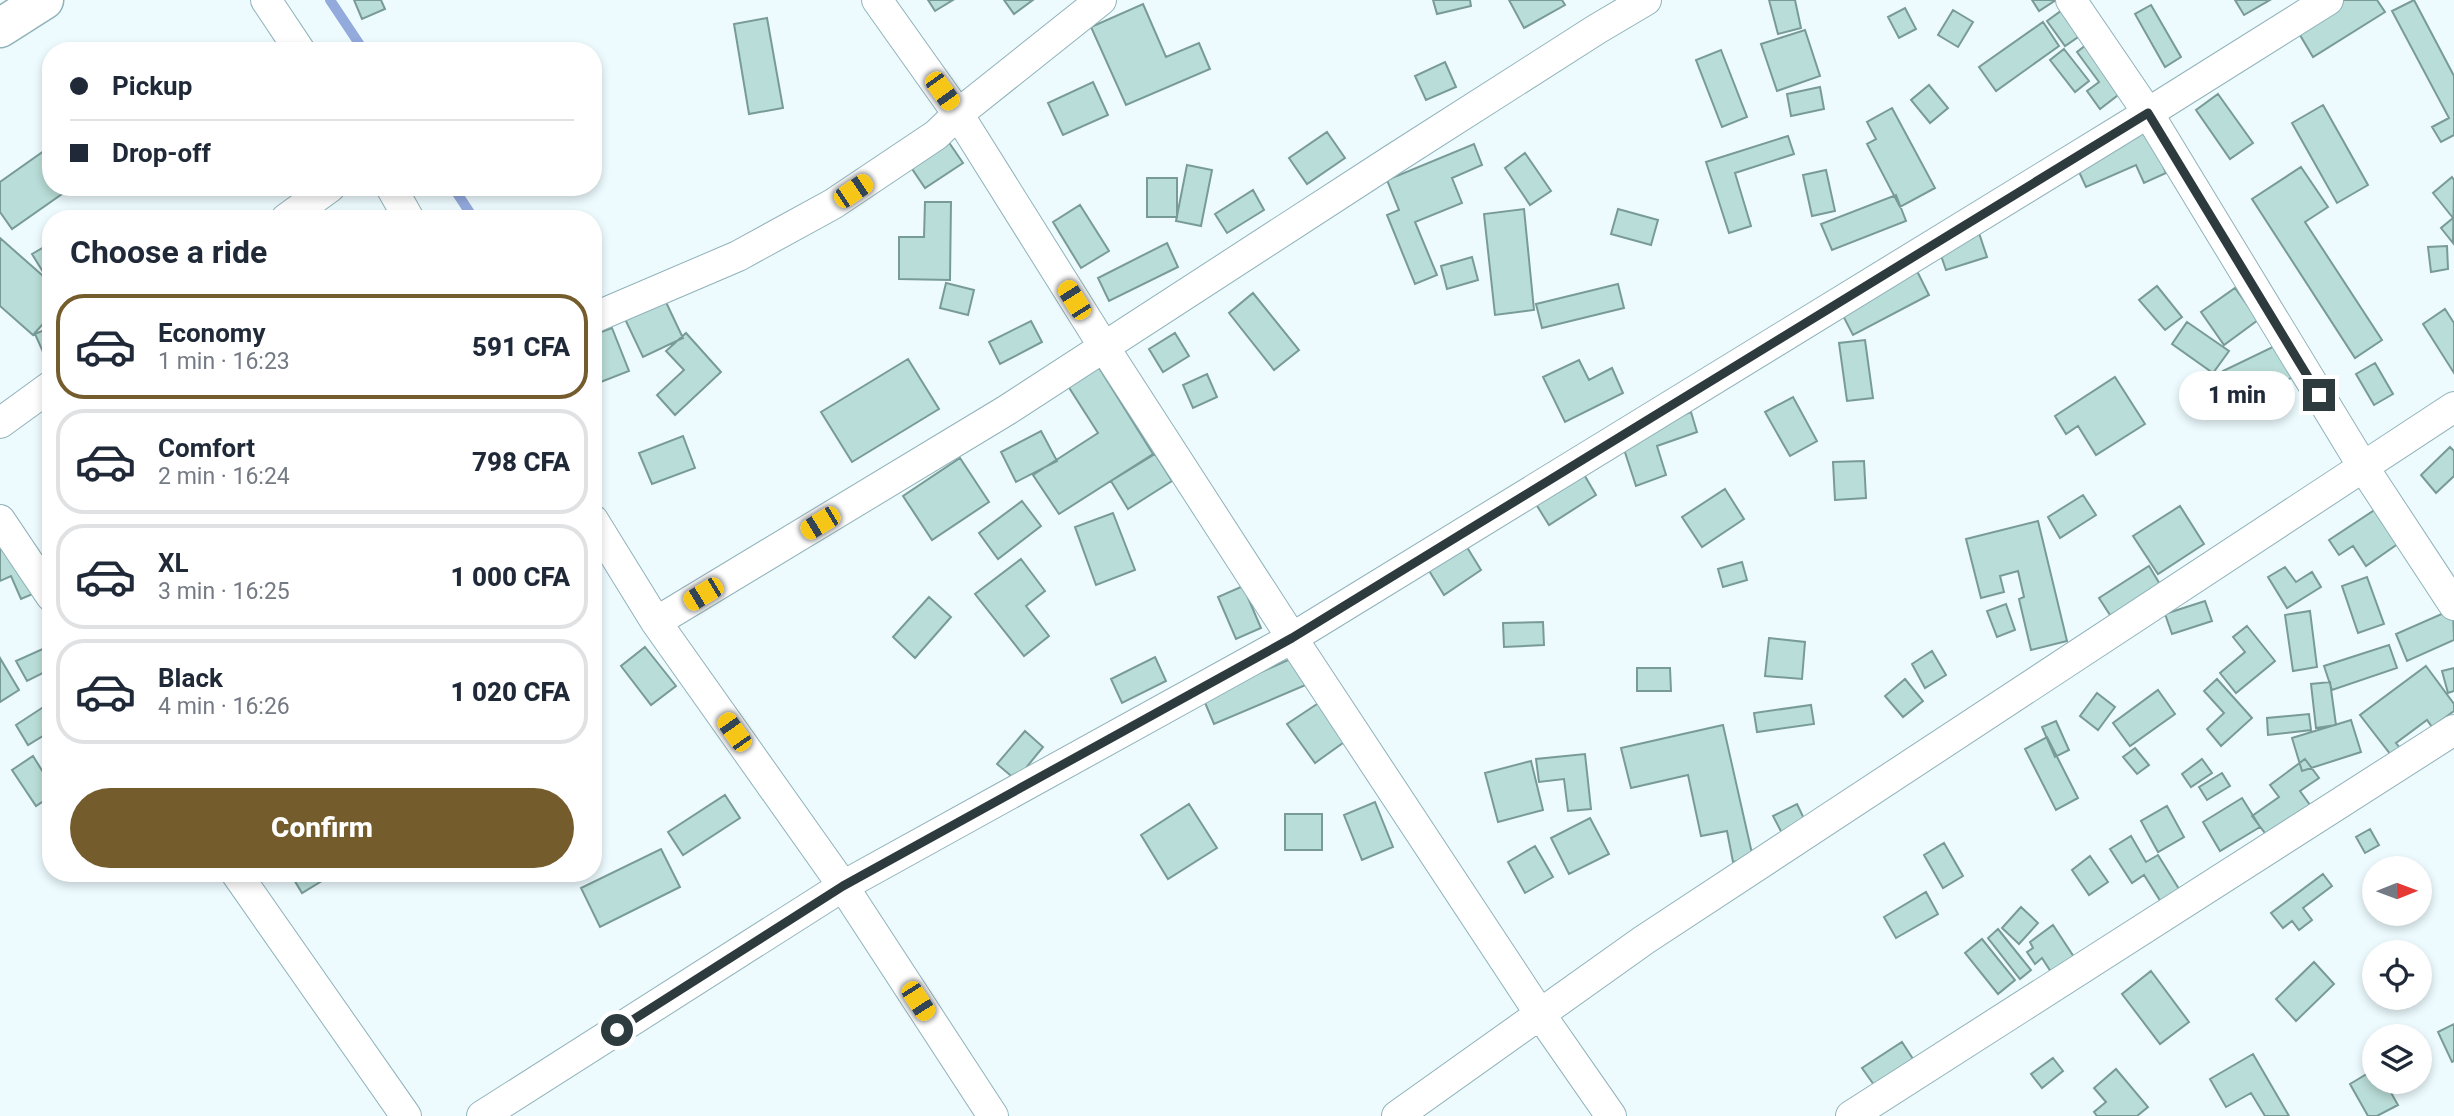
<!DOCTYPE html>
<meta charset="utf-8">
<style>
body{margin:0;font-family:Roboto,sans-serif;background:#f6f6f7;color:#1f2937;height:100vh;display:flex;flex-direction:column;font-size:26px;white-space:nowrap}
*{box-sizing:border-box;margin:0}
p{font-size:23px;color:#747a83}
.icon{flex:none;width:38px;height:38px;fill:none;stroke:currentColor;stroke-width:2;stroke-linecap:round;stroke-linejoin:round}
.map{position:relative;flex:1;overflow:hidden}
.panel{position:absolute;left:42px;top:210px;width:560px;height:672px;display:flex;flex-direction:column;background:#fff;border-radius:28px;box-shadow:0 4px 10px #0003}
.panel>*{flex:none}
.top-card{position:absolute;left:42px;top:42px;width:560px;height:154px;border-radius:28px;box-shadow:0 4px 10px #0003;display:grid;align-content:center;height:154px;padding:0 28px;background:#fff}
.needle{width:46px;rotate:89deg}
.fabs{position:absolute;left:2362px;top:856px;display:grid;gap:14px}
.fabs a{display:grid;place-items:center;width:70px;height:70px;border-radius:50%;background:#fff;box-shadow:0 4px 10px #0003;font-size:35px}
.end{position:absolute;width:32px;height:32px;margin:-16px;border:9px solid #2d3b3e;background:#fff;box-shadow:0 0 0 4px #fff}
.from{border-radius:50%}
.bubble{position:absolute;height:49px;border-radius:24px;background:#fff;box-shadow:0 4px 10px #0003;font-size:23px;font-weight:800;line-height:49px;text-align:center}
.car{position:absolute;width:21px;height:42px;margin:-21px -10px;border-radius:9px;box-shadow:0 0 5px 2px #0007;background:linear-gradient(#f5c518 24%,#345 0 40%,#f5c518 0 76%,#345 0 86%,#f5c518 0)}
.top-card b{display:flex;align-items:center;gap:24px;height:66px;font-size:26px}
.top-card b+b{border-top:2px solid #e0e1e3}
.top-card i{width:18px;height:18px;background:#1f2937}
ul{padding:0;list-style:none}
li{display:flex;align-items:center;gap:21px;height:105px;margin:0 14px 10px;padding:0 14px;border:4px solid #e0e1e3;border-radius:28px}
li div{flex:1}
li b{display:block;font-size:26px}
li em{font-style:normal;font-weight:800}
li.current{border-color:#745c2c}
li>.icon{width:63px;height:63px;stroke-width:1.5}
h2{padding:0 28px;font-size:32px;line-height:84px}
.button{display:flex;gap:14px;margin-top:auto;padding:14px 28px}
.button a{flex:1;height:80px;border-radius:42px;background:#745c2c;color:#fff;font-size:28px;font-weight:800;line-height:80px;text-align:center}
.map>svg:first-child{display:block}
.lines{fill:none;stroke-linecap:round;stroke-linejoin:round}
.stream{stroke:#93aadd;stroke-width:10}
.building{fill:#b9ddd8;stroke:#799b97;stroke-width:2}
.street-casing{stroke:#90b2ba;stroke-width:32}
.secondary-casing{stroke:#90b2ba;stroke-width:41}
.street{stroke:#fff;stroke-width:30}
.secondary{stroke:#fff;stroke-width:38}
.route{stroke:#2d3b3e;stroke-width:9}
</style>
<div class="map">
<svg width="2454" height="1116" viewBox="0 0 2454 1116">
<rect width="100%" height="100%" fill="#edfbfe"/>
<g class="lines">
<path class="stream" d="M330 0 364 51
M453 187 474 219"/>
</g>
<path class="building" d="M354 0H381L385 9 362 19Z
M928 0H953L935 11Z
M1004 0H1033L1014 14Z
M1433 0H1470L1471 6 1437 14Z
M1509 0H1562L1565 5 1524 28Z
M1769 0H1795L1801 28 1778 34Z
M2032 0H2056L2039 11Z
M2235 0H2270L2244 15Z
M2344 0H2377L2385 12 2313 57 2297 30Z
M2414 0 2454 76V135L2441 142 2432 127 2449 118 2392 11Z
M1143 4 1166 57 1199 43 1210 69 1126 105 1091 27Z
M2151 5 2181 57 2165 67 2135 14Z
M1905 8 1916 29 1899 38 1888 17Z
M2065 8 2084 33 2065 46 2047 21Z
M1953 10 1973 22 1958 47 1938 35Z
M767 18 783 108 749 114 734 24Z
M2043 22 2059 46 1996 91 1979 67Z
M1805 30 1820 76 1777 91 1761 44Z
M2086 45 2122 92 2100 109 2087 91 2099 82 2077 52Z
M2064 49 2089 81 2075 92 2050 60Z
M1721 50 1747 117 1722 127 1696 60Z
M1445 62 1456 87 1426 100 1415 76Z
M1093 82 1108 115 1063 135 1048 103Z
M1929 85 1948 108 1930 123 1911 100Z
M1820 87 1824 109 1791 116 1787 94Z
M2218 94 2253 143 2230 159 2196 110Z
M2323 105 2368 185 2337 203 2292 123Z
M1892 108 1935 188 1900 207 1867 144 1876 139 1867 122Z
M935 122 963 163 925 188 898 148Z
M2147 129 2166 173 2144 183 2136 165 2086 187 2074 161Z
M1327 132 1345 158 1307 184 1289 158Z
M1788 136 1794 154 1735 173 1751 226 1729 233 1706 162Z
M1474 144 1482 165 1452 178 1462 203 1415 222 1437 275 1415 284 1387 215 1399 210 1387 180Z
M51 146V187H72L12 229 0 212V182Z
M1525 153 1551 191 1530 205 1505 168Z
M1187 165 1212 170 1201 226 1176 221Z
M2301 167 2328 207 2305 222 2382 340 2355 358 2252 199Z
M1826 170 1835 211 1812 216 1803 175Z
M2452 177 2454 180 2453 243 2441 228 2453 218 2433 193Z
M1147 178H1177V217H1147Z
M1253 190 1264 210 1227 233 1215 214Z
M1896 195 1906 221 1832 250 1821 224Z
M925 202H951L950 280 899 279V237H924Z
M1080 205 1109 251 1081 268 1053 222Z
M1524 209 1534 310 1495 315 1484 214Z
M1618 209 1658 220 1651 245 1611 234Z
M1979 233 1987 257 1946 270 1938 247Z
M0 238 51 283V315L33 335 0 306Z
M51 243V285L32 254Z
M1167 243 1178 267 1109 301 1098 278Z
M2447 246 2448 269 2431 272 2428 247Z
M1472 257 1478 280 1447 289 1441 266Z
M1915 267 1929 295 1853 335 1839 308Z
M946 283 974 290 968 315 940 308Z
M1618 284 1624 308 1542 328 1536 304Z
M2157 286 2182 317 2165 330 2139 300Z
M2235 288 2258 320 2224 345 2201 312Z
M1253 293 1299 350 1274 370 1229 313Z
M664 298 683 338 643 357 624 317Z
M2445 309 2454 323V373L2423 324Z
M1031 321 1042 342 1000 364 989 342Z
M2187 322 2229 351 2213 373 2172 344Z
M51 327V348L43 352 35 334Z
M612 328 629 371 593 385V335Z
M686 333 721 372 675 415 657 395 684 370 666 351Z
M1175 333 1189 356 1163 372 1149 349Z
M1865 340 1873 398 1847 401 1839 343Z
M2283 342 2299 374 2239 404 2223 371Z
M908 359 939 409 852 462 821 412Z
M1579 360 1589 380 1612 368 1623 393 1565 422 1543 377Z
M2375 363 2393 394 2374 405 2356 374Z
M1098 366 1153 454 1059 514 1033 475 1098 433 1068 386Z
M1207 374 1217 397 1193 408 1183 385Z
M2115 377 2145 424 2096 455 2078 426 2066 434 2055 416Z
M1793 397 1817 441 1790 456 1765 412Z
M1691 412 1697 432 1657 446 1666 475 1636 486 1620 437Z
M1041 431 1057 461 1016 482 1001 452Z
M683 436 695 468 652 484 639 453Z
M2450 447 2454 451V476L2436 493 2421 475Z
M1155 454 1172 481 1128 509 1111 481Z
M960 458 989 502 932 540 903 496Z
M1864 461 1866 498 1835 500 1833 462Z
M1582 471 1596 495 1549 525 1534 501Z
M1725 489 1744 519 1702 547 1682 517Z
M2083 495 2096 515 2060 538 2048 517Z
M1022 501 1041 526 998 559 979 533Z
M2180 506 2204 544 2158 574 2133 536Z
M2379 507 2402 541 2366 566 2353 546 2339 555 2329 540Z
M1113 513 1135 570 1096 585 1075 527Z
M2038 521 2067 641 2031 650 2019 599 2024 597 2018 571 2000 576 2004 592 1981 598 1966 539Z
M11 543 35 593 21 599 11 576 0 581V548Z
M1465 544 1481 570 1444 595 1428 569Z
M1021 559 1045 591 1026 606 1049 636 1024 656 975 594Z
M1742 562 1747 580 1723 587 1718 569Z
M2149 566 2161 586 2112 618 2099 598Z
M2285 567 2296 582 2312 572 2321 587 2287 608 2268 577Z
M2367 577 2384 624 2358 633 2342 586Z
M1243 586 1261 628 1236 639 1218 597Z
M929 597 951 617 915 658 893 637Z
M2205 601 2212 621 2172 634 2165 614Z
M2006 604 2015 630 1997 637 1987 611Z
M2453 609 2454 640 2407 661 2396 634Z
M2310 611 2317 667 2293 671 2285 615Z
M1543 622 1544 645 1504 647 1503 623Z
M2247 626 2275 661 2236 693 2220 673 2245 652 2233 637Z
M1769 638 1805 642 1802 679 1765 676Z
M2389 645 2397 668 2332 690 2324 666Z
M47 647 51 655V669L27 681 16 661Z
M645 647 676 686 651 705 621 666Z
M1932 651 1946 675 1925 688 1912 664Z
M1297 656 1308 684 1214 724 1203 698Z
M1155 657 1166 681 1122 703 1111 679Z
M0 658 19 690 0 702Z
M2426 666 2454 704V711L2432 727 2427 720 2396 743 2400 748 2391 755 2360 715Z
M1637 668H1670L1671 691H1637Z
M2454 668V691L2448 693 2442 671Z
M1905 679 1923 701 1903 717 1885 696Z
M2217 679 2252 718 2221 746 2207 729 2224 713 2204 691Z
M2330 682 2336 725 2316 728 2311 684Z
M2158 690 2175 714 2130 746 2113 723Z
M2097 693 2115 707 2098 730 2080 716Z
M51 702V731L28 745 16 725Z
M1320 702 1347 740 1315 763 1287 724Z
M1811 705 1814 724 1757 732 1754 713Z
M2309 714 2311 730 2268 735 2267 718Z
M2351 720 2361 752 2302 771 2292 738Z
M2056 721 2069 750 2055 757 2042 727Z
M1723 725 1753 858 1733 862 1727 831 1701 836 1688 775 1631 788 1621 748Z
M1025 731 1043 747 1016 780 997 764Z
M2047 737 2078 798 2056 810 2025 749Z
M2135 748 2149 765 2137 774 2123 757Z
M1585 754 1591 809 1568 811 1564 779 1539 782 1536 759Z
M33 756 43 772 51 766V796L36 806 12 770Z
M2202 759 2212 773 2191 787 2182 774Z
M2305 759 2319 778 2300 791 2310 805 2268 837 2252 816 2279 797 2270 785Z
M1531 761 1543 810 1498 822 1485 773Z
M2222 773 2230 786 2207 800 2199 787Z
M725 795 740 818 683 855 668 832Z
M2242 798 2260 827 2220 851 2203 822Z
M1375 802 1393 847 1362 860 1344 815Z
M1189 804 1217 848 1168 879 1141 835Z
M1797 804 1807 825 1784 837 1773 816Z
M2167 806 2184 837 2158 852 2141 821Z
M1285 814H1322V850H1285Z
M1590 818 1609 854 1569 874 1551 838Z
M2370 829 2379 845 2365 853 2356 837Z
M2131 836 2146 862 2158 855 2179 889 2161 902 2144 875 2132 883 2110 849Z
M1944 843 1963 876 1943 888 1924 855Z
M1535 846 1553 877 1525 893 1508 862Z
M661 849 680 887 600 927 581 888Z
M2090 856 2108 882 2089 895 2072 870Z
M290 873H328L330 876 302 893Z
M2323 874 2332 886 2303 908 2312 920 2299 930 2292 921 2283 928 2271 913Z
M1926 892 1938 914 1896 938 1884 917Z
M2021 907 2038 923 2019 944 2002 928Z
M2053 925 2076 960 2053 975 2042 958 2035 964 2027 952 2033 948 2030 942Z
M1998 929 2031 970 2020 979 1988 938Z
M1982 939 2015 980 1998 994 1965 953Z
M2314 962 2334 984 2296 1021 2276 999Z
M2151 971 2189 1022 2160 1044 2122 994Z
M2454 1024V1061L2452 1062 2438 1032Z
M1902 1042 1913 1059 1874 1085 1862 1068Z
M2253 1054 2289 1116H2265L2251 1093 2226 1107 2210 1079Z
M2053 1058 2063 1071 2042 1088 2031 1074Z
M2116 1069 2148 1107 2137 1116H2097L2094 1112 2106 1102 2094 1088Z
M2375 1069V1082H2385L2398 1105 2377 1116H2368L2350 1084Z"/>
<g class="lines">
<g class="street-casing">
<path id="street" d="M266 0 300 51
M877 0 958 114 1104 347 1292 638 1540 1014 1611 1116
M2071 0 2148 113 2362 465 2454 605
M391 187 409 219
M286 219 330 187
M593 318 738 256 833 204 936 135 958 114 1101 0
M0 423 51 386
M0 520 51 596
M593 520 656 622 843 886 993 1116
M656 622 1007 410 1392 160 1597 29 1646 0
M236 873 406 1116
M482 1116 843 886 1292 638 2148 113 2328 0
M1397 1116 1644 940 2454 407
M1851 1116 2454 730"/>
</g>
<g class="secondary-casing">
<path id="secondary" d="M0 28 44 0"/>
</g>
<use href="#street" class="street"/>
<use href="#secondary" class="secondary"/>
</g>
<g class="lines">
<path class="route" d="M617 1030 843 886 1292 638 2148 113 2319 395"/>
</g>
</svg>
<div class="fabs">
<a><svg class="needle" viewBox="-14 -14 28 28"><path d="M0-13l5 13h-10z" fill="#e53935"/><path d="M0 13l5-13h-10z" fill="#747a83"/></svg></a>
<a><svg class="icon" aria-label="locate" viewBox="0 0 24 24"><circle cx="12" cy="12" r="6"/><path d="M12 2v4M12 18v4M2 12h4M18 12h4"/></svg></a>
<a><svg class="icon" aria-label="layers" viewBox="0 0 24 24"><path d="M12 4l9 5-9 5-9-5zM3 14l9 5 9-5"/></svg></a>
</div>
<i class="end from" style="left:617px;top:1030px"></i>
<i class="end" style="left:2319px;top:395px"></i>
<div class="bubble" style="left:2179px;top:371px;width:116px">1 min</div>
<i class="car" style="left:942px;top:91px;rotate:144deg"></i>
<i class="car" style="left:853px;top:191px;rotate:56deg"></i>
<i class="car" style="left:1074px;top:300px;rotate:328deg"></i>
<i class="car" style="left:820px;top:523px;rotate:239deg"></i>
<i class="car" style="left:703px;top:594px;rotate:239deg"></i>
<i class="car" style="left:734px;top:732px;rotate:325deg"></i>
<i class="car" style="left:918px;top:1001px;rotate:147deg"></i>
<div class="top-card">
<b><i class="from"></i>Pickup</b>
<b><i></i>Drop-off</b>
</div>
<section class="panel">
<h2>Choose a ride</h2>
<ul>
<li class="current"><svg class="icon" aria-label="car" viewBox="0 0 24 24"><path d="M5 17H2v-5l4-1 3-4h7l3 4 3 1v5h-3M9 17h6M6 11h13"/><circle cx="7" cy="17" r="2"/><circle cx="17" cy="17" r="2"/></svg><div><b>Economy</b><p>1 min · 16:23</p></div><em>591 CFA</em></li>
<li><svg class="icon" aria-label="car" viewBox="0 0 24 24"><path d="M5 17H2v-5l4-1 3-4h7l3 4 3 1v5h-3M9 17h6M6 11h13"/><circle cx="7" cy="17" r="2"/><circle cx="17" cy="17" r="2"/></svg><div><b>Comfort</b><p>2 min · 16:24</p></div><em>798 CFA</em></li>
<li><svg class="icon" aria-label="car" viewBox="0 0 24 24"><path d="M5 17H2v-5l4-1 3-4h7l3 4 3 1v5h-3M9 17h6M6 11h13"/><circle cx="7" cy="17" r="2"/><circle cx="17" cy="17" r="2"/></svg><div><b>XL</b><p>3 min · 16:25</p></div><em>1 000 CFA</em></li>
<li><svg class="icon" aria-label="car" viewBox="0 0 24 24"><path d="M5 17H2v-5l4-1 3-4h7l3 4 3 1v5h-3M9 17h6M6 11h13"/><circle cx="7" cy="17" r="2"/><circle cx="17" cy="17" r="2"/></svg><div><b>Black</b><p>4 min · 16:26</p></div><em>1 020 CFA</em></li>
</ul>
<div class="button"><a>Confirm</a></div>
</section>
</div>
